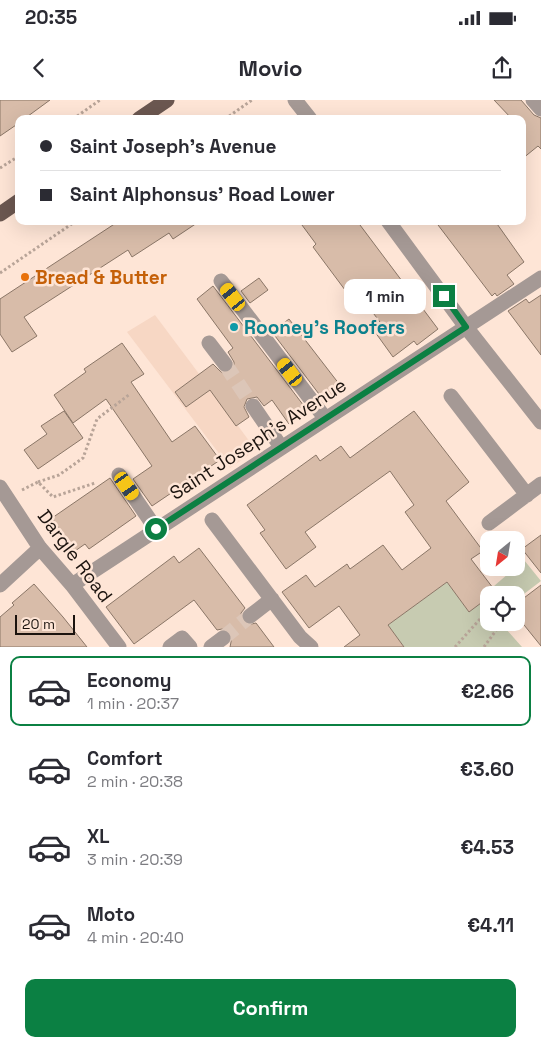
<!DOCTYPE html>
<meta charset="utf-8">
<style>
body{margin:0;font-family:"Space Grotesk",sans-serif;background:#f7f7f7;color:#2b2b33;height:100vh;display:flex;flex-direction:column;font-size:19px;white-space:nowrap}
*{box-sizing:border-box;margin:0}
p{font-size:16px;color:#7c7c81}
.icon{flex:none;width:28px;height:28px;fill:none;stroke:currentColor;stroke-width:2;stroke-linecap:round;stroke-linejoin:round}
.map{position:relative;height:547px;overflow:hidden}
.side{display:flex;flex-direction:column;background:#fff;flex:1}
.side>*{flex:none}
.hud{position:absolute;left:15px;top:15px;width:511px;height:110px;border-radius:10px;box-shadow:0 5px 20px #0002;display:grid;align-content:center;height:110px;padding:0 25px;background:#fff}
.needle{width:32px;rotate:210deg}
.controls{position:absolute;left:480px;top:431px;display:grid;gap:10px}
.controls a{display:grid;place-items:center;width:45px;height:45px;border-radius:10px;background:#fff;box-shadow:0 5px 20px #0002;font-size:25px}
.scale{position:absolute;left:15px;bottom:12px;width:60px;box-sizing:border-box;padding-left:5px;border:2px solid #1b130e;border-top:0;font-size:14px;line-height:18px;white-space:nowrap;color:#1b130e;-webkit-text-stroke:4px #fee5d6;paint-order:stroke}
.end{position:absolute;width:22px;height:22px;margin:-11px;border:6px solid #0b8043;background:#fff;box-shadow:0 0 0 2px #fff}
.from{border-radius:50%}
.bubble{position:absolute;height:35px;border-radius:10px;background:#fff;box-shadow:0 5px 20px #0002;font-size:16px;font-weight:700;line-height:35px;text-align:center}
.car{position:absolute;width:15px;height:30px;margin:-15px -8px;border-radius:6px;box-shadow:0 0 4px 1px #0007;background:linear-gradient(#f5c518 24%,#345 0 40%,#f5c518 0 76%,#345 0 86%,#f5c518 0)}
.hud b{display:flex;align-items:center;gap:18px;height:48px;font-size:19px}
.hud b+b{border-top:1px solid #e1e1e2}
.hud i{width:12px;height:12px;background:#2b2b33}
ul{padding:9px 0 0;list-style:none}
li{display:flex;align-items:center;gap:15px;height:70px;margin:0 10px 8px;padding:0 15px;border:2px solid transparent;border-radius:10px}
li div{flex:1}
li b{display:block;font-size:19px}
li em{font-style:normal;font-weight:700}
li.selected{border-color:#0b8043}
li>.icon{width:45px;height:45px;stroke-width:1.5}
.primary-button{display:flex;gap:10px;margin-top:auto;padding:10px 25px}
.primary-button a{flex:1;height:58px;border-radius:10px;background:#0b8043;color:#fff;font-size:20px;font-weight:700;line-height:58px;text-align:center}
.status{display:flex;justify-content:space-between;align-items:center;height:35px;padding:0 25px;background:#fff;direction:ltr}
.status svg{height:14px;fill:currentColor}
header{display:flex;justify-content:space-between;align-items:center;height:65px;padding:0 25px;background:#fff;font-size:22px;font-weight:700}
.map>svg:first-child{display:block}
.built{fill:#f7d7c4}
.green{fill:#c7cbb1}
.building{fill:#d8bca9;stroke:#8a7667}
.lines{fill:none;stroke-linecap:round;stroke-linejoin:round}
.minor-tunnel{stroke:#dcc6b8;stroke-width:15;stroke-dasharray:15 8;stroke-linecap:butt}
.path{stroke:#b8a498;stroke-width:3;stroke-dasharray:2.5 2.5;stroke-linecap:butt}
.minor{stroke:#a59995;stroke-width:15}
.major{stroke:#6b5750;stroke-width:15}
.route{stroke:#0b8043;stroke-width:6}
.food-dot{fill:#e8710a;stroke:#fee5d6;stroke-width:2}
.culture-dot{fill:#0f9aa8;stroke:#fee5d6;stroke-width:2}
.labels{text-anchor:middle;dominant-baseline:central;stroke-width:5;stroke-linejoin:round;paint-order:stroke}
.food-label{font-size:19px;font-weight:bold;fill:#c56008;stroke:#fee5d6;text-anchor:start}
.culture-label{font-size:19px;font-weight:bold;fill:#0d838f;stroke:#fee5d6;text-anchor:start}
.street-label{font-size:19px;fill:#1b130e;stroke:#fee5d6}
</style>
<div class="status"><b>20:35</b><svg viewBox="0 0 49 12"><path d="M0 12V9h3v3zM5 12V6h3v6zM10 12V3h3v9zM15 12V0h3v12zM26 1h20v11H26zM47 4h2v5h-2z"/></svg></div>
<header><svg class="icon" aria-label="back" viewBox="0 0 24 24"><path d="M15 5l-7 7 7 7"/></svg>Movio<svg class="icon" aria-label="share" viewBox="0 0 24 24"><path d="M12 15V3M7 8l5-5 5 5M5 13v7h14v-7"/></svg></header>
<div class="map">
<svg width="541" height="547" viewBox="0 0 541 547">
<rect width="100%" height="100%" fill="#fee5d6"/>
<path class="built" d="M155 215 256 350 230 368 127 232Z"/>
<path class="green" d="M524 460 541 481 516 500V495H492L496 492 494 486Z
M447 482 469 512 489 497V522L506 523 505 528 522 547H404L388 525Z"/>
<path class="building" d="M0 0H50L24 19H19V23L0 36Z
M494 0H521L534 15 541 18V49L538 46 522 59V19H512Z
M119 121H200L173 139 169 133 132 157 128 150 24 217 37 236 12 252 0 234V199Z
M299 121H357L438 229 417 245 414 241 393 257 375 232 383 226 358 193 351 198 313 147 316 144Z
M435 121H495L524 162 507 175 514 184 497 196 495 193 492 196Z
M259 178 268 190 250 203 241 191Z
M213 186 307 310 289 324 272 300 264 306 257 297 247 299 244 307 249 317 236 326 210 290 186 307 175 292 213 264 222 273 230 272 234 267V262L228 252 233 248 197 199Z
M541 195V255L508 211 526 199 529 203Z
M289 219 343 289 325 302 272 232Z
M122 243 144 274 131 282 172 342 195 326 220 360 152 406 133 379 152 366 106 299 73 323 54 295 86 272 84 269Z
M64 311 83 338 38 369 24 350 47 334 41 326Z
M414 311 469 382 446 401 483 451 471 459 496 492 489 495V497L469 512 447 482 388 525 404 547H344L360 535 339 506 309 528 282 492 306 475 315 487 347 464 350 469 383 445 402 470 431 448 405 412 414 405 390 371 305 432 316 447 286 469 260 433 265 430 247 405 316 355 320 361 341 346 350 358Z
M110 378 136 416 89 449 85 444 75 451 52 418Z
M541 435V473L522 449Z
M199 448 245 508 241 513 242 521 247 525 256 523 274 547H230L232 537 230 532 222 529 217 530 194 500 134 544 106 507 174 456 179 463Z
M34 484 63 517 87 547H0V517L14 505 12 503Z
M541 485V546L516 515V504Z"/>
<g class="lines">
<path class="minor-tunnel" d="M225 264 253 306
M223 538 250 516"/>
<path class="path" d="M73 19 100 0
M225 19 252 0
M0 68 19 56
M0 173 76 121
M38 382 59 375 83 358 97 319 130 294
M22 390 38 382 53 397 95 383
M455 547 489 509
M484 547 502 522"/>
<path class="minor" d="M295 0 310 19
M533 0 541 9
M388 121 466 227 541 322
M221 181 325 318
M209 243 225 264
M451 296 527 395
M253 306 281 347
M119 375 156 429
M0 387 40 448 72 485 119 547
M212 420 300 537 311 547
M489 423 541 384
M0 485 40 448
M72 485 541 178
M250 516 272 499
M170 547 182 538 190 547
M211 547 223 538"/>
<path class="major" d="M139 19 167 0
M0 114 19 101"/>
</g>
<g class="lines">
<path class="route" d="M156 429 466 227 444 196"/>
</g>
<circle class="food-dot" cx="25" cy="177" r="5"/>
<circle class="culture-dot" cx="234" cy="227" r="5"/>
<g class="labels">
<g class="food-label">
<text x="35" y="177">Bread &amp; Butter</text>
</g>
<g class="culture-label">
<text x="244" y="227">Rooney's Roofers</text>
</g>
<g class="street-label">
<text transform="translate(258 339) rotate(-33)">Saint Joseph's Avenue</text>
<text transform="translate(75 456) rotate(53)">Dargle Road</text>
</g>
</g>
</svg>
<div class="controls">
<a><svg class="needle" viewBox="-14 -14 28 28"><path d="M0-13l5 13h-10z" fill="#e53935"/><path d="M0 13l5-13h-10z" fill="#7c7c81"/></svg></a>
<a><svg class="icon" aria-label="locate" viewBox="0 0 24 24"><circle cx="12" cy="12" r="6"/><path d="M12 2v4M12 18v4M2 12h4M18 12h4"/></svg></a>
</div>
<div class="scale">20 m</div>
<i class="end from" style="left:156px;top:429px"></i>
<i class="end" style="left:444px;top:196px"></i>
<div class="bubble" style="left:344px;top:179px;width:82px">1 min</div>
<i class="car" style="left:233px;top:197px;rotate:323deg"></i>
<i class="car" style="left:290px;top:272px;rotate:323deg"></i>
<i class="car" style="left:127px;top:386px;rotate:145deg"></i>
<div class="hud">
<b><i class="from"></i>Saint Joseph's Avenue</b>
<b><i></i>Saint Alphonsus' Road Lower</b>
</div>
</div>
<section class="side">
<ul>
<li class="selected"><svg class="icon" aria-label="car" viewBox="0 0 24 24"><path d="M5 17H2v-5l4-1 3-4h7l3 4 3 1v5h-3M9 17h6M6 11h13"/><circle cx="7" cy="17" r="2"/><circle cx="17" cy="17" r="2"/></svg><div><b>Economy</b><p>1 min · 20:37</p></div><em>€2.66</em></li>
<li><svg class="icon" aria-label="car" viewBox="0 0 24 24"><path d="M5 17H2v-5l4-1 3-4h7l3 4 3 1v5h-3M9 17h6M6 11h13"/><circle cx="7" cy="17" r="2"/><circle cx="17" cy="17" r="2"/></svg><div><b>Comfort</b><p>2 min · 20:38</p></div><em>€3.60</em></li>
<li><svg class="icon" aria-label="car" viewBox="0 0 24 24"><path d="M5 17H2v-5l4-1 3-4h7l3 4 3 1v5h-3M9 17h6M6 11h13"/><circle cx="7" cy="17" r="2"/><circle cx="17" cy="17" r="2"/></svg><div><b>XL</b><p>3 min · 20:39</p></div><em>€4.53</em></li>
<li><svg class="icon" aria-label="car" viewBox="0 0 24 24"><path d="M5 17H2v-5l4-1 3-4h7l3 4 3 1v5h-3M9 17h6M6 11h13"/><circle cx="7" cy="17" r="2"/><circle cx="17" cy="17" r="2"/></svg><div><b>Moto</b><p>4 min · 20:40</p></div><em>€4.11</em></li>
</ul>
<div class="primary-button"><a>Confirm</a></div>
</section>
